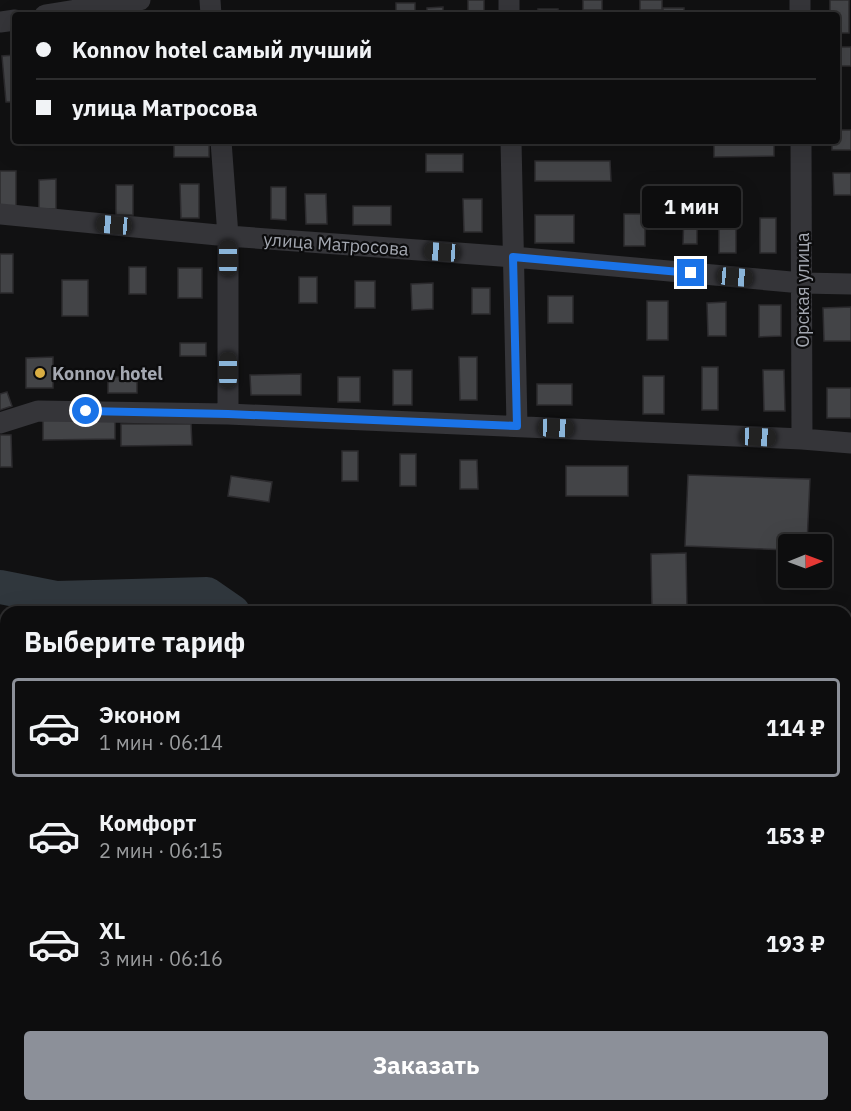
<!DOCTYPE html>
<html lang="ru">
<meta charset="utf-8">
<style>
body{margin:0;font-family:"IBM Plex Sans",sans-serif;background:#1b1b1c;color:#f1f3f6;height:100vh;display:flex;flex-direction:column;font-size:22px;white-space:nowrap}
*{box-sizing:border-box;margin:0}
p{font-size:20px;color:#9a9c9e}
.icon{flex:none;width:33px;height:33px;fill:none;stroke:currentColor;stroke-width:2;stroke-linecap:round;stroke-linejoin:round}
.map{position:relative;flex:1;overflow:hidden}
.drawer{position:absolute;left:0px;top:606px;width:852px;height:506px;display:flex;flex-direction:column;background:#0d0d0e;border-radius:18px 18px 0 0;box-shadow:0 6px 24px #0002,0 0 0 2px #2d2d2e}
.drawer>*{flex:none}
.hud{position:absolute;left:12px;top:12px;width:828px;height:132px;border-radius:6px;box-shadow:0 6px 24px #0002,0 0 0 2px #2d2d2e;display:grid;align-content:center;height:132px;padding:0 24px;background:#0d0d0e}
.needle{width:39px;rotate:89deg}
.buttons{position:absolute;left:778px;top:534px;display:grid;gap:12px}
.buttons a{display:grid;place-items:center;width:54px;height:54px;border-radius:6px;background:#0d0d0e;box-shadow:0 6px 24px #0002,0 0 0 2px #2d2d2e;font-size:30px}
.end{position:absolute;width:27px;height:27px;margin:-14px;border:8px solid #1a73e8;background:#fff;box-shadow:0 0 0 3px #fff}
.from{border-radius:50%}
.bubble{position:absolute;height:42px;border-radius:6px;background:#0d0d0e;box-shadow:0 6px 24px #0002,0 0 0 2px #2d2d2e;font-size:20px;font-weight:800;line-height:42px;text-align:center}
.car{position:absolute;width:18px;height:36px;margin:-18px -9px;border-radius:8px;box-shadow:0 0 4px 2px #0007;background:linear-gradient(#222 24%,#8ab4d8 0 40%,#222 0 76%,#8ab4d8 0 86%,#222 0)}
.hud b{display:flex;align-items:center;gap:21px;height:57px;font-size:22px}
.hud b+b{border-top:2px solid #2d2d2e}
.hud i{width:15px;height:15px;background:#f1f3f6}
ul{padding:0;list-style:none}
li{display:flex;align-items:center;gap:18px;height:99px;margin:0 12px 9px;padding:0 12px;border:3px solid transparent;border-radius:6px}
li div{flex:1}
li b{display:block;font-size:22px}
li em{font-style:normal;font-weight:800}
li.current{border-color:#8c9099}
li>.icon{width:54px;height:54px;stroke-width:1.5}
h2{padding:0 24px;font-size:27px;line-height:72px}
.button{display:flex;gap:12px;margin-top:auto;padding:12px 24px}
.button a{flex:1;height:69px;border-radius:6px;background:#8c9099;color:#fff;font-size:24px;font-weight:800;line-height:69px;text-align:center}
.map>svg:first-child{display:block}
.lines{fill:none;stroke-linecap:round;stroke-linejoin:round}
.river{stroke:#30373d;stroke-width:34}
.building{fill:#434447;stroke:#2c2b2e;stroke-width:1.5}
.path{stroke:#393a3e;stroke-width:4;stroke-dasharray:3 4.5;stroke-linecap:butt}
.minor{stroke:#353539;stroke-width:21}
.route{stroke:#1a73e8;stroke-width:8}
.poi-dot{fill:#d9ae43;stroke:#0c0c0d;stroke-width:2}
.labels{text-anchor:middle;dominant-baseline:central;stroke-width:4.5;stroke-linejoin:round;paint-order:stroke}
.street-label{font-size:18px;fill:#a4a8b1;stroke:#0c0c0d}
.poi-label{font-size:18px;font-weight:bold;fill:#a4a8b1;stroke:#0c0c0d;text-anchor:start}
</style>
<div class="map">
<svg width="851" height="1111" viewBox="0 0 851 1111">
<rect width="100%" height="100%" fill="#111112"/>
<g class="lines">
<path class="river" d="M0 587 56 598 207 594 233 612
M478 1106 480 1111"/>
</g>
<path class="building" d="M468 0H484V15H468Z
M583 0H602V10H583Z
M640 0H662V10H640Z
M830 0H849V33H837V15H830Z
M396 3H415V15H396Z
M443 7V15H427V8Z
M663 8H684V15H663Z
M538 9H558V15H538Z
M837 47H851V66H837Z
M15 55V102H6L2 56Z
M837 130H851V150H832V141H837Z
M174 141H209V157H174Z
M714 141H774V156L714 157Z
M426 154H463V172H426Z
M535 161H610L611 181H535Z
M0 171H16V207H0Z
M833 173H851V195H834Z
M56 179V209H39V180Z
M180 184H199V218H181Z
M116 185H133V215H116Z
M271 187H286V220L271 219Z
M305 194H326L327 224H306Z
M463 199H482V232H464Z
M353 206H391V225H353Z
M624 214H645V246H624Z
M684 214H697V244H683Z
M535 215H574V243H535Z
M719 217H736V253H719Z
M760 218H776V253H760Z
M0 254H13V293H0Z
M129 267H146V294H129Z
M178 268H202V298H178Z
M299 277H317V303H299Z
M62 280H88V316H62Z
M355 281H375V308H355Z
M433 283V309L412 310 411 284Z
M472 288H490V314H472Z
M548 296H573V323H548Z
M647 301H668V340H647Z
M726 302V336H708L707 303Z
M759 305H781V336L759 337Z
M851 307V341H824L823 308Z
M180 343H206V356H180Z
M53 357V388H26V358Z
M459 357H477V400H460Z
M702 367H718V410H702Z
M393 370H412V405H393Z
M763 370H784L785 411H764Z
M301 374V395H251L250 375Z
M137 376V393H108V377Z
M643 376H664V414H643Z
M338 377H360V402H338Z
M537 384H572V405H537Z
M827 388H851V418H827Z
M7 392 12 406 0 410V394Z
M43 417H115V439L43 440Z
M121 424H191L192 445 121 446Z
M0 435H11L12 467H0Z
M342 451H358V481H342Z
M400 454H416V486H400Z
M460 460H477L478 489H460Z
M566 466H628V496H566Z
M688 475 810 479 807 544H789V550L685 546Z
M231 476 272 482 269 502 228 496Z
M686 553 687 612H652L651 554Z
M0 760H6V776L0 777Z
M0 1069H6V1106H19L20 1111H0Z
M145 1106H186V1111H146Z
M254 1106H286V1109L254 1111Z"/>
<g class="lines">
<path class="path" d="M846 928 851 926"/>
<path class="minor" d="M210 0 211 15
M509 0V15
M800 0V15
M45 15 140 0
M0 22 15 20
M221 141 228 236V414
M511 141 517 426
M801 141 802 439
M0 214 228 236 513 257 802 283 851 284
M0 423 38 411 228 414 802 439 851 443
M0 742H6
M846 1047 851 1038
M110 1106 111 1111
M812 1111 814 1106"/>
</g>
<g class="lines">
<path class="route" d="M86 411 228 414 517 426 513 257 691 273"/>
</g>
<circle class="poi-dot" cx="40" cy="373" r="6"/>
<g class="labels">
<g class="street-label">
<text transform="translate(336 244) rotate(4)">улица Матросова</text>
<text transform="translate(802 290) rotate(-90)">Орская улица</text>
</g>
<g class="poi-label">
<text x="52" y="373">Konnov hotel</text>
</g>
</g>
</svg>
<div class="buttons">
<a><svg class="needle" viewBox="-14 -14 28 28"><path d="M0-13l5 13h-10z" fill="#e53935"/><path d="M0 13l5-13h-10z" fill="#9a9c9e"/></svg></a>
</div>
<i class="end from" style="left:86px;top:411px"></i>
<i class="end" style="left:691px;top:273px"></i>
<div class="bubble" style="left:642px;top:186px;width:99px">1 мин</div>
<i class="car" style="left:114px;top:225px;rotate:275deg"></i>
<i class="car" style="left:442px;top:252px;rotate:274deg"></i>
<i class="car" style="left:228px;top:258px;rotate:0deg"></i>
<i class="car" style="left:735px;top:277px;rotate:95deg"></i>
<i class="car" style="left:228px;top:370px;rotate:0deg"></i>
<i class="car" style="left:556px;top:428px;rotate:92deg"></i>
<i class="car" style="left:758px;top:437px;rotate:93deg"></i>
<div class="hud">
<b><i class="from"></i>Konnov hotel самый лучший</b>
<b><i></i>улица Матросова</b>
</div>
<section class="drawer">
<h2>Выберите тариф</h2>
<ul>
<li class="current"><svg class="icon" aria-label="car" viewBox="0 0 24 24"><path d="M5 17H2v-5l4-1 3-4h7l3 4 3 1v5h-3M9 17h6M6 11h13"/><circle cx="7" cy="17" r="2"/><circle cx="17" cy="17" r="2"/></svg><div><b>Эконом</b><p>1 мин · 06:14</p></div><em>114 ₽</em></li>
<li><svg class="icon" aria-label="car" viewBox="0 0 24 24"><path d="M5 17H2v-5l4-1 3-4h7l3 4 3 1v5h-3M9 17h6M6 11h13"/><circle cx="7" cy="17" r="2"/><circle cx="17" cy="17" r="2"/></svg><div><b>Комфорт</b><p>2 мин · 06:15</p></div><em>153 ₽</em></li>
<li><svg class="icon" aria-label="car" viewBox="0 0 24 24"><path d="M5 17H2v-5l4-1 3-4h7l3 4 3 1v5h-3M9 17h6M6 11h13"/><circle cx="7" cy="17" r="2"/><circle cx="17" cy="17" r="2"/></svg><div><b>XL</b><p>3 мин · 06:16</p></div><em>193 ₽</em></li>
</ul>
<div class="button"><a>Заказать</a></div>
</section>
</div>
